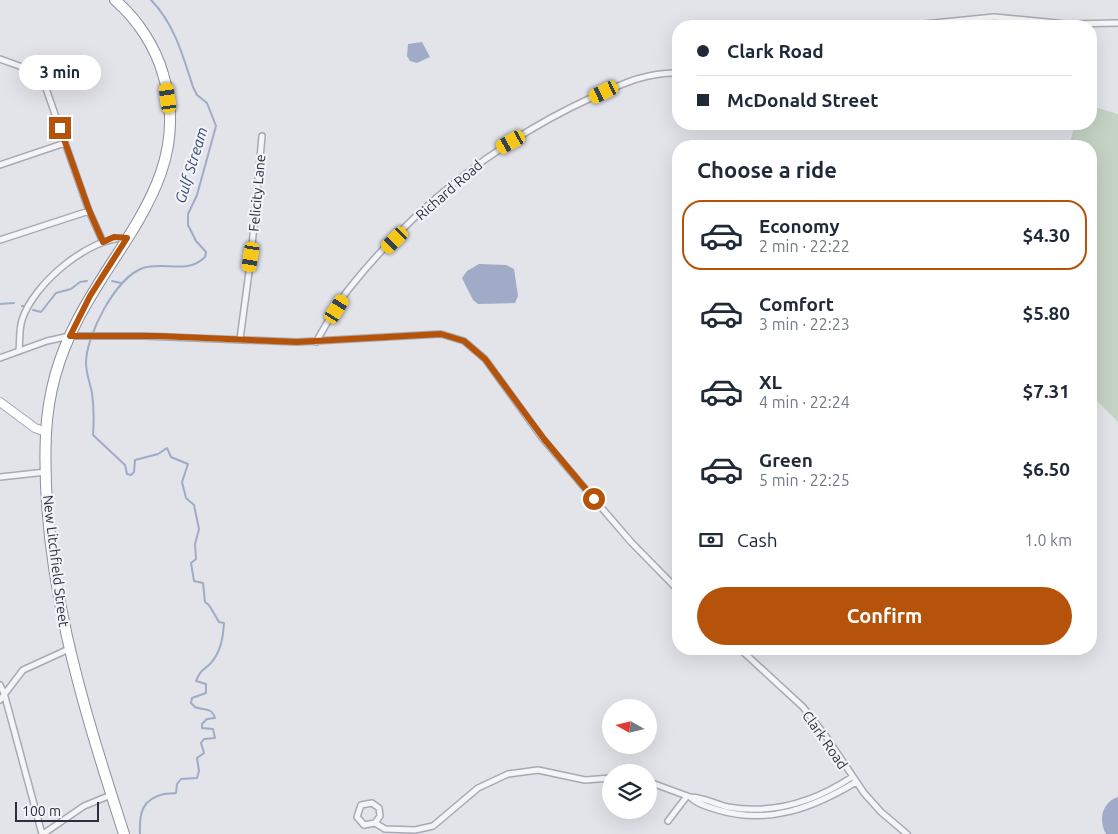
<!DOCTYPE html>
<meta charset="utf-8">
<style>
body{margin:0;font-family:Ubuntu,sans-serif;background:#f2f2f3;color:#1f2937;height:100vh;display:flex;flex-direction:column;font-size:19px;white-space:nowrap}
*{box-sizing:border-box;margin:0}
p{font-size:16px;color:#747a83}
.icon{flex:none;width:28px;height:28px;fill:none;stroke:currentColor;stroke-width:2;stroke-linecap:round;stroke-linejoin:round}
.map{position:relative;flex:1;overflow:hidden}
.panel{position:absolute;left:672px;top:140px;width:425px;height:515px;display:flex;flex-direction:column;background:#fff;border-radius:20px;box-shadow:0 5px 20px #0002}
.panel>*{flex:none}
.hud{position:absolute;left:672px;top:20px;width:425px;height:110px;border-radius:20px;box-shadow:0 5px 20px #0002;display:grid;align-content:center;height:110px;padding:0 25px;background:#fff}
.needle{width:32px;rotate:278deg}
.buttons{position:absolute;left:602px;top:699px;display:grid;gap:10px}
.buttons a{display:grid;place-items:center;width:55px;height:55px;border-radius:50%;background:#fff;box-shadow:0 5px 20px #0002;font-size:25px}
.scale{position:absolute;left:15px;bottom:12px;width:84px;box-sizing:border-box;padding-left:5px;border:2px solid #2b2f40;border-top:0;font-size:14px;line-height:18px;white-space:nowrap;color:#2b2f40;-webkit-text-stroke:4px #f2f3f7;paint-order:stroke}
.end{position:absolute;width:22px;height:22px;margin:-11px;border:6px solid #b45309;background:#fff;box-shadow:0 0 0 2px #fff}
.from{border-radius:50%}
.bubble{position:absolute;height:35px;border-radius:18px;background:#fff;box-shadow:0 5px 20px #0002;font-size:16px;font-weight:700;line-height:35px;text-align:center}
.car{position:absolute;width:15px;height:30px;margin:-15px -8px;border-radius:6px;box-shadow:0 0 4px 1px #0007;background:linear-gradient(#f5c518 24%,#345 0 40%,#f5c518 0 76%,#345 0 86%,#f5c518 0)}
.hud b{display:flex;align-items:center;gap:18px;height:48px;font-size:19px}
.hud b+b{border-top:1px solid #e0e1e3}
.hud i{width:12px;height:12px;background:#1f2937}
ul{padding:0;list-style:none}
li{display:flex;align-items:center;gap:15px;height:70px;margin:0 10px 8px;padding:0 15px;border:2px solid transparent;border-radius:20px}
li div{flex:1}
li b{display:block;font-size:19px}
li em{font-style:normal;font-weight:700}
li.on{border-color:#b45309}
li>.icon{width:45px;height:45px;stroke-width:1.5}
h2{padding:0 25px;font-size:22px;line-height:60px}
.pay{display:flex;align-items:center;gap:12px;height:55px;padding:0 25px;font-size:19px}
.pay p{margin-inline-start:auto}
.primary-button{display:flex;gap:10px;margin-top:auto;padding:10px 25px}
.primary-button a{flex:1;height:58px;border-radius:30px;background:#b45309;color:#fff;font-size:20px;font-weight:700;line-height:58px;text-align:center}
.map>svg:first-child{display:block}
.green{fill:#c5d3c4}
.water{fill:#a0abc7}
.lines{fill:none;stroke-linecap:round;stroke-linejoin:round}
.stream{stroke:#a0abc7;stroke-width:2}
.street-casing{stroke:#a7aab4;stroke-width:8}
.secondary-casing{stroke:#a7aab4;stroke-width:10}
.highway-casing{stroke:#8b8f9f;stroke-width:12}
.street{stroke:#f5f5f8;stroke-width:5}
.secondary{stroke:#fff;stroke-width:8}
.highway{stroke:#fff;stroke-width:10}
.route{stroke:#b45309;stroke-width:6}
.labels{text-anchor:middle;dominant-baseline:central;stroke-width:4.5;stroke-linejoin:round;paint-order:stroke}
.street-label{font-size:14px;fill:#2b2f40;stroke:#f2f3f7}
.water-label{font-size:15px;font-style:italic;fill:#384771;stroke:#f2f3f7}
</style>
<div class="map">
<svg width="1118" height="834" viewBox="0 0 1118 834">
<rect width="100%" height="100%" fill="#e2e4ea"/>
<path class="green" d="M1091 106 1118 114V422L1091 395V146H1069L1075 124H1091Z"/>
<path class="water" d="M422 42 430 57 417 63 410 61 407 56 408 44Z
M1003 124H1052L1047 129 1015 127Z
M479 264 506 265 514 269 518 296 515 303 478 304 473 300 462 278 467 271Z
M1118 797V834H1106C1098 820 1102 802 1118 797Z"/>
<g class="lines">
<path class="stream" d="M112 281 121 283
M0 304 14 303
M22 306H24
M33 310 41 312 56 293 71 289 80 282 87 281
M140 834C139 813 142 799 164 794 168 793 172 794 176 793L177 784 181 779 197 778 199 771 197 758 204 753 201 743 204 739 215 738 213 729 202 728V724L207 719 215 718C211 706 203 711 195 707L191 703 192 698 206 693V684L196 681C201 669 203 671 211 663 221 651 223 638 224 623L219 622 209 605 205 602 203 583 194 581 191 563 196 559 195 544 199 529 194 505 186 498 182 482 188 464 171 457 167 448 158 454 135 460 134 472 131 475 127 474 125 465 93 435C94 421 94 407 92 393 90 383 86 373 86 363 86 335 116 277 143 268 165 261 187 275 205 257L206 252 196 241 188 225V214L197 195 216 126 207 103 197 95 193 87C183 56 174 23 151 0"/>
<g class="street-casing">
<path id="street" d="M904 26 994 17 1067 24 1118 23
M0 59 25 68 43 80 89 211 103 242
M0 165 65 143
M0 240 89 211
M240 339 251 257 262 136
M316 342C326 325 336 306 348 290 413 208 498 140 593 97 622 84 646 72 679 73
M19 351C20 341 19 329 22 320 33 284 90 236 127 238
M0 358 47 341 70 336H143L297 342 441 334 464 341 485 359 543 439 594 499 631 542 679 591
M0 477 46 472
M740 649 803 707 825 735 864 793 881 812 907 834
M0 685 4 693 42 834
M0 700 23 670 69 649
M852 777C814 802 774 815 728 807 715 804 703 797 690 797 697 804 708 807 718 810 768 825 813 808 856 782
M649 782 690 797
M668 821 687 796
M375 823 380 816 379 808 372 803 361 805 357 817 364 825 375 823 385 829 415 830 433 826 478 788 508 774 538 770 585 780 611 778
M43 834 84 806 111 795"/>
</g>
<g class="secondary-casing">
<path id="secondary" d="M0 402 35 428 46 432"/>
</g>
<g class="highway-casing">
<path id="highway" d="M115 0C137 19 155 46 163 74 194 174 118 240 77 321 59 355 48 394 46 433 40 571 82 704 124 834"/>
</g>
<use href="#street" class="street"/>
<use href="#secondary" class="secondary"/>
<use href="#highway" class="highway"/>
</g>
<g class="lines">
<path class="route" d="M60 128 89 210 103 242 114 237 127 238 90 296 70 336H158L297 342 441 334 464 341 485 359 544 439 594 499"/>
</g>
<g class="labels">
<g class="street-label">
<text transform="translate(449 190) rotate(-41)">Richard Road</text>
<text transform="translate(257 193) rotate(-85)">Felicity Lane</text>
<text transform="translate(56 561) rotate(83)">New Litchfield Street</text>
<text transform="translate(825 740) rotate(55)">Clark Road</text>
</g>
<g class="water-label">
<text transform="translate(191 165) rotate(-73)">Gulf Stream</text>
</g>
</g>
</svg>
<div class="buttons">
<a><svg class="needle" viewBox="-14 -14 28 28"><path d="M0-13l5 13h-10z" fill="#e53935"/><path d="M0 13l5-13h-10z" fill="#747a83"/></svg></a>
<a><svg class="icon" aria-label="layers" viewBox="0 0 24 24"><path d="M12 4l9 5-9 5-9-5zM3 14l9 5 9-5"/></svg></a>
</div>
<div class="scale">100 m</div>
<i class="end from" style="left:594px;top:499px"></i>
<i class="end" style="left:60px;top:128px"></i>
<div class="bubble" style="left:19px;top:55px;width:82px">3 min</div>
<i class="car" style="left:604px;top:92px;rotate:244deg"></i>
<i class="car" style="left:168px;top:98px;rotate:352deg"></i>
<i class="car" style="left:511px;top:142px;rotate:241deg"></i>
<i class="car" style="left:395px;top:240px;rotate:225deg"></i>
<i class="car" style="left:251px;top:257px;rotate:189deg"></i>
<i class="car" style="left:337px;top:309px;rotate:32deg"></i>
<div class="hud">
<b><i class="from"></i>Clark Road</b>
<b><i></i>McDonald Street</b>
</div>
<section class="panel">
<h2>Choose a ride</h2>
<ul>
<li class="on"><svg class="icon" aria-label="car" viewBox="0 0 24 24"><path d="M5 17H2v-5l4-1 3-4h7l3 4 3 1v5h-3M9 17h6M6 11h13"/><circle cx="7" cy="17" r="2"/><circle cx="17" cy="17" r="2"/></svg><div><b>Economy</b><p>2 min · 22:22</p></div><em>$4.30</em></li>
<li><svg class="icon" aria-label="car" viewBox="0 0 24 24"><path d="M5 17H2v-5l4-1 3-4h7l3 4 3 1v5h-3M9 17h6M6 11h13"/><circle cx="7" cy="17" r="2"/><circle cx="17" cy="17" r="2"/></svg><div><b>Comfort</b><p>3 min · 22:23</p></div><em>$5.80</em></li>
<li><svg class="icon" aria-label="car" viewBox="0 0 24 24"><path d="M5 17H2v-5l4-1 3-4h7l3 4 3 1v5h-3M9 17h6M6 11h13"/><circle cx="7" cy="17" r="2"/><circle cx="17" cy="17" r="2"/></svg><div><b>XL</b><p>4 min · 22:24</p></div><em>$7.31</em></li>
<li><svg class="icon" aria-label="car" viewBox="0 0 24 24"><path d="M5 17H2v-5l4-1 3-4h7l3 4 3 1v5h-3M9 17h6M6 11h13"/><circle cx="7" cy="17" r="2"/><circle cx="17" cy="17" r="2"/></svg><div><b>Green</b><p>5 min · 22:25</p></div><em>$6.50</em></li>
</ul>
<div class="pay"><svg class="icon" aria-label="cash" viewBox="0 0 24 24"><path d="M3 7h18v10H3z"/><circle cx="12" cy="12" r="2"/></svg>Cash<p>1.0 km</p></div>
<div class="primary-button"><a>Confirm</a></div>
</section>
</div>
